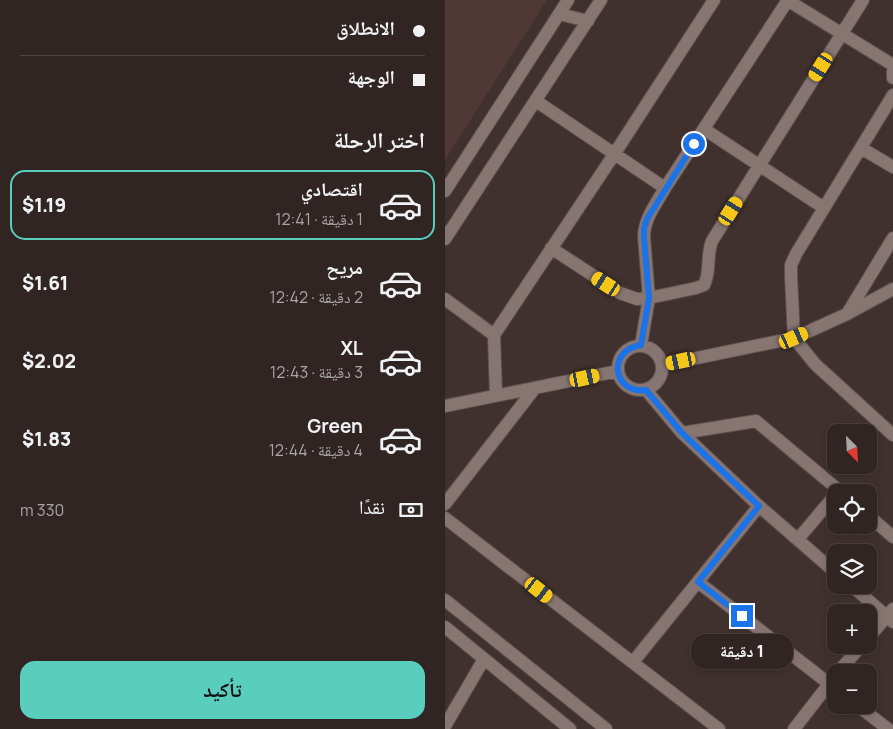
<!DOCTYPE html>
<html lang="ar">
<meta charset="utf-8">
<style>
body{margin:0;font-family:Manrope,"Noto Naskh Arabic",sans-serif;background:#3c312f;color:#f1f3f6;direction:rtl;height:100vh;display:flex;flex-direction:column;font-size:19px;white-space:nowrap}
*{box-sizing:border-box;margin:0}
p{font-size:16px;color:#a8a5a5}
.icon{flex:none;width:28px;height:28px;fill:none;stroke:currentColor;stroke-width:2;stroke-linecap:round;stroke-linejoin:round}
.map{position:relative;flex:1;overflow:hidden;direction:ltr}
.panel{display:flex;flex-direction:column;background:#302522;width:445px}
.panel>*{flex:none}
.guide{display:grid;align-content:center;height:110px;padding:0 20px;background:#302522}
.needle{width:32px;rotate:156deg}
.tools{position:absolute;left:382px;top:424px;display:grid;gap:10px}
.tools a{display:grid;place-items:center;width:50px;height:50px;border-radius:10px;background:#302522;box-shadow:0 2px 8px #0003,0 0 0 1px #4b4240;font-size:25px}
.end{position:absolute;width:22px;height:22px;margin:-11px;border:6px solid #1a73e8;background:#fff;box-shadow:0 0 0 2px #fff}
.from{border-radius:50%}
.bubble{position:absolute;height:35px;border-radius:15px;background:#302522;box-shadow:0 2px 8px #0003,0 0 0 1px #4b4240;font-size:16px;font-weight:800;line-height:35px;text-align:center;direction:rtl}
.car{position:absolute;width:15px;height:30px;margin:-15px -8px;border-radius:6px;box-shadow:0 0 4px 1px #0007;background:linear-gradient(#f5c518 24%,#345 0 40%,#f5c518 0 76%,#345 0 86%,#f5c518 0)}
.guide b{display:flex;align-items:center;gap:18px;height:48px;font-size:19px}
.guide b+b{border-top:1px solid #4b4240}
.guide i{width:12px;height:12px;background:#f1f3f6}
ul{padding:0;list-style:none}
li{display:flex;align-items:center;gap:15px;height:70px;margin:0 10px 8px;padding:0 10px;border:2px solid transparent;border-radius:15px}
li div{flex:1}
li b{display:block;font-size:19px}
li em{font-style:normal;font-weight:800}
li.on{border-color:#59cebe}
li>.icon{width:45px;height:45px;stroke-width:1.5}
h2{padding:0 20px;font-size:22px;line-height:60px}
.pay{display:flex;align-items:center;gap:12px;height:55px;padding:0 20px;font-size:19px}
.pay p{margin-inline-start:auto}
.cta{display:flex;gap:10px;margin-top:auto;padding:10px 20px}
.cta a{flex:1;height:58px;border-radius:15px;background:#59cebe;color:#111;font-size:20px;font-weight:800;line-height:58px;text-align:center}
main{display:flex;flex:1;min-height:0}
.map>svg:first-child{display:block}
.built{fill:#4f3835}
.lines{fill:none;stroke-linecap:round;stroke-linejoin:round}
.minor-casing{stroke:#5e504f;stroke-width:14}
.minor{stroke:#877572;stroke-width:12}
.route{stroke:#1a73e8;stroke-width:6}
</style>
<main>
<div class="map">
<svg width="448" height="729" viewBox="0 0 448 729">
<rect width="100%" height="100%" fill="#40312e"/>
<path class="built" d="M0 0H102L0 160Z"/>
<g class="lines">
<g class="minor-casing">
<path id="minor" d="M342 0 448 65
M114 14 143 21
M448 70V78
M448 95 351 254 346 265V276L349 338 370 364 448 435
M91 101 220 188
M259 129 379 208
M416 148 448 167
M0 191 123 0
M0 239 156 0
M106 248 175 293 192 299 204 298 251 288 259 285C266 272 261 256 267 241L418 0
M0 299 49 335
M402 314 448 238
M196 345 204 298 199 237C199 219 211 204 220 188L343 0
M173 368a22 22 0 1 1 44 0a22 22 0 1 1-44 0Z
M218 365 349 338 402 314 448 289
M201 390 237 433 314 506 391 573
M51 395 49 335 170 153 269 0
M0 406 173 371
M237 433 311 421 396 492
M0 504 90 388
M424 516 448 537
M0 518 274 729
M353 539 391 494
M253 582 391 689
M406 585 448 622
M0 600 161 729
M0 627 125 729
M424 637 448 609
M188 662 314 506
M393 672 417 645
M412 705 443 729
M0 726 39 659
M349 729 391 675"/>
</g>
<use href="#minor" class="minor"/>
</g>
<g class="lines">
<path class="route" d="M249 144 202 219 199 228V237L204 298 196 345C162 350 167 394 201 390L237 433 314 506 253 582 297 616"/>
</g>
</svg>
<div class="tools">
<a><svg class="needle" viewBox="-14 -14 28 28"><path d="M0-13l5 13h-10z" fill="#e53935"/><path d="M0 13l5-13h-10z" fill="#a8a5a5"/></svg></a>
<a><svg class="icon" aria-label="locate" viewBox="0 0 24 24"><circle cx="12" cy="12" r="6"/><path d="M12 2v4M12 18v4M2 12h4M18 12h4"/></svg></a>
<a><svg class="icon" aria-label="layers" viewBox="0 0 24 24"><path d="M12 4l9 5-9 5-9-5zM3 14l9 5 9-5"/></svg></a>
<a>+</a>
<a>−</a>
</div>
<i class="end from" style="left:249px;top:144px"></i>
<i class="end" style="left:297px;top:616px"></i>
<div class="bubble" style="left:246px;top:634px;width:102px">1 دقيقة</div>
<i class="car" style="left:376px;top:67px;rotate:212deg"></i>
<i class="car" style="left:286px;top:211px;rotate:32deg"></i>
<i class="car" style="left:161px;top:284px;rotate:303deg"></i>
<i class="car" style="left:349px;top:338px;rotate:66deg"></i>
<i class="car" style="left:236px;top:361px;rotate:258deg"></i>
<i class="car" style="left:140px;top:378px;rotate:78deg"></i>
<i class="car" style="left:94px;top:590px;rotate:128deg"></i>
</div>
<section class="panel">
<div class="guide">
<b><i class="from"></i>الانطلاق</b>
<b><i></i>الوجهة</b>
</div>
<h2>اختر الرحلة</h2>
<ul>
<li class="on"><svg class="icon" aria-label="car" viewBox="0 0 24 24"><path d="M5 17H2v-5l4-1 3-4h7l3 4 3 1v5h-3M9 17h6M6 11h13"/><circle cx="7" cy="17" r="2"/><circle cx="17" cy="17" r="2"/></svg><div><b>اقتصادي</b><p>1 دقيقة · 12:41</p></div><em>$1.19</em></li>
<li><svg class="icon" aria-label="car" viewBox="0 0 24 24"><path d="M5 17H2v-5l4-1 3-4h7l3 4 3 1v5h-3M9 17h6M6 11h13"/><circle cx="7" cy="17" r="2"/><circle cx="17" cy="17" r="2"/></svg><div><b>مريح</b><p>2 دقيقة · 12:42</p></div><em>$1.61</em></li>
<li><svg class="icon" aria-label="car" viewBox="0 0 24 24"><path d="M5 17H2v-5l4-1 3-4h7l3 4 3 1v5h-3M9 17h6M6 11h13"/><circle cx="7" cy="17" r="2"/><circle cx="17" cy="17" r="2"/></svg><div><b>XL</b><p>3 دقيقة · 12:43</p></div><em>$2.02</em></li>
<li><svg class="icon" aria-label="car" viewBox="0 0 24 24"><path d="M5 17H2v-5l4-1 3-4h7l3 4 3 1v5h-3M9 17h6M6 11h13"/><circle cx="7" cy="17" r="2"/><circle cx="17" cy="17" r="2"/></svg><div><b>Green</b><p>4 دقيقة · 12:44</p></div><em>$1.83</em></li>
</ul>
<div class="pay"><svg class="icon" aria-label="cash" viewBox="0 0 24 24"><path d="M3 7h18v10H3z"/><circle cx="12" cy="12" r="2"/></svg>نقدًا<p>330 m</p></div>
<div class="cta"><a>تأكيد</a></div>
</section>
</main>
